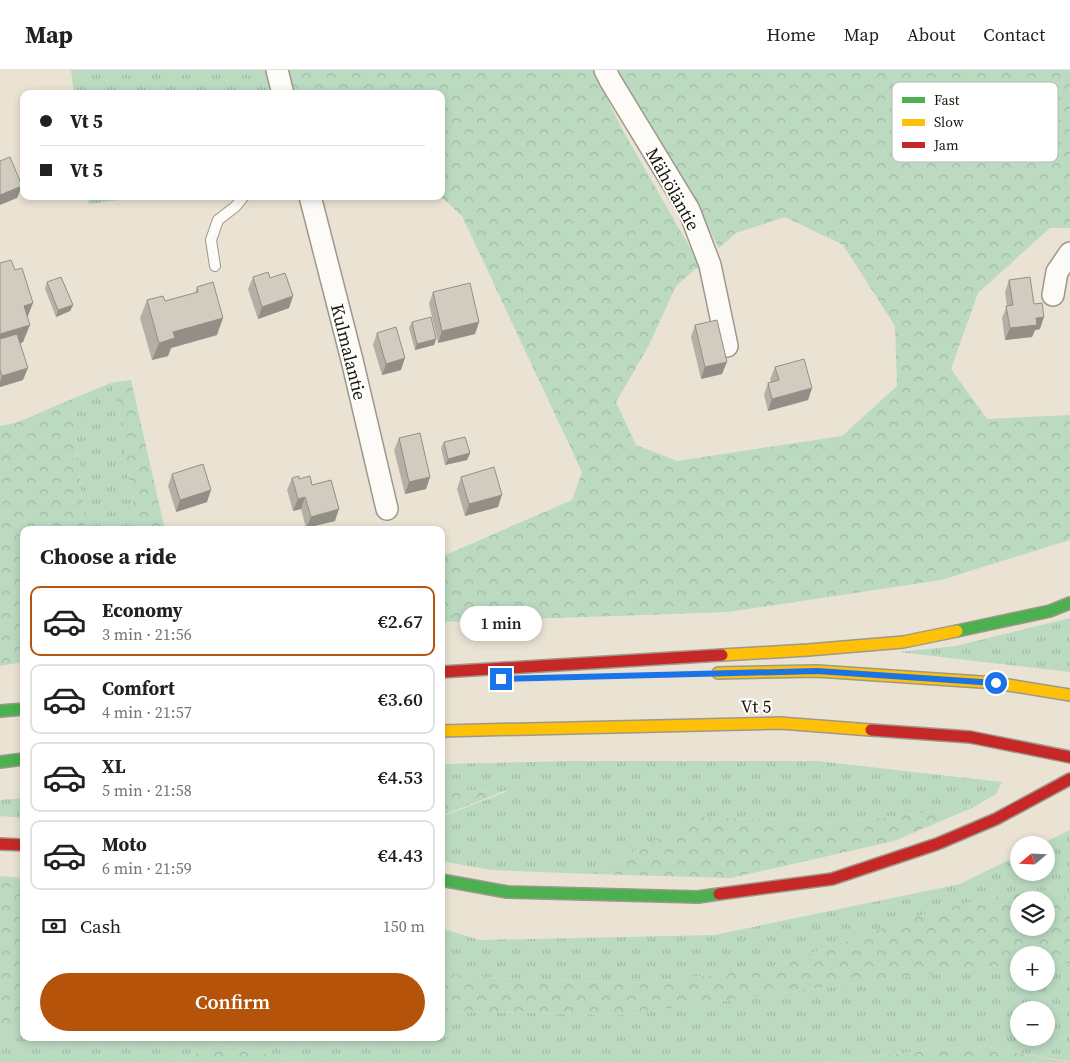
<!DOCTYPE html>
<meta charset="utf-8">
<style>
body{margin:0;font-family:"Source Serif 4",serif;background:#f6f6f6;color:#202124;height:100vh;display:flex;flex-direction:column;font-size:19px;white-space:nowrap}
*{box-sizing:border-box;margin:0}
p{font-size:16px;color:#757577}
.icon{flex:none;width:28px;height:28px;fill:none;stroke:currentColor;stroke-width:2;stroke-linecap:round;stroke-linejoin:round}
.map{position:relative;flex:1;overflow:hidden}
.sheet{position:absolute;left:20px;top:456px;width:425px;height:515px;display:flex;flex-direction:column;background:#fff;border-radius:10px;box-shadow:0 2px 8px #0003}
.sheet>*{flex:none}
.banner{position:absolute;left:20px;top:20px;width:425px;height:110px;border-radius:10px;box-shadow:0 2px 8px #0003;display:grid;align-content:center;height:110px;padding:0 20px;background:#fff}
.needle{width:32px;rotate:251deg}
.buttons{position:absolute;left:1010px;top:766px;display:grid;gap:10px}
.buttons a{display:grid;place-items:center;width:45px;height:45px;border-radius:50%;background:#fff;box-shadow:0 2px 8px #0003;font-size:25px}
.end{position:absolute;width:22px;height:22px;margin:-11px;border:6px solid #1a73e8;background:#fff;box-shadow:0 0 0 2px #fff}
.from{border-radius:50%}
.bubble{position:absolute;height:35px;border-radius:18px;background:#fff;box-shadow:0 2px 8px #0003;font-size:16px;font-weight:600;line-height:35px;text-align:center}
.banner b{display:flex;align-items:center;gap:18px;height:48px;font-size:19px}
.banner b+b{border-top:1px solid #e0e0e0}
.banner i{width:12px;height:12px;background:#202124}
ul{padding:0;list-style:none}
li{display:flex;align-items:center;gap:15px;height:70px;margin:0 10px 8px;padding:0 10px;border:2px solid #e0e0e0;border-radius:10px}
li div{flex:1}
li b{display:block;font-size:19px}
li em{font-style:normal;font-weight:600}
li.selected{border-color:#b45309}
li>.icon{width:45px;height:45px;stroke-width:1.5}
h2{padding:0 20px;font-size:22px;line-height:60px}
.pay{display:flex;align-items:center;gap:12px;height:55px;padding:0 20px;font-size:19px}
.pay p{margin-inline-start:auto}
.button{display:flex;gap:10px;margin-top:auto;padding:10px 20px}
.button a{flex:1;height:58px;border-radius:30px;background:#b45309;color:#fff;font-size:20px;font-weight:600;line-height:58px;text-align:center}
header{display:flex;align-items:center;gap:30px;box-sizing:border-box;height:70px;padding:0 25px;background:#fff;border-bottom:1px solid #e0e0e0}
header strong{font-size:24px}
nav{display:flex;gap:28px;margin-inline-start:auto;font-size:18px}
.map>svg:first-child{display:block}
.grass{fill:url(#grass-tufts);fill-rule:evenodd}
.forest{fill:url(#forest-crowns);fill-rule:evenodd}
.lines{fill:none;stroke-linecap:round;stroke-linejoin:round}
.lane-casing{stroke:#9d988b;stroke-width:12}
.street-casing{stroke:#9d988b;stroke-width:24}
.fast-casing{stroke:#9d988b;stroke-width:14}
.slow-casing{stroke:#9d988b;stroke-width:14}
.jam-casing{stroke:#9d988b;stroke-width:14}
.lane{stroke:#fcfbf8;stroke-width:10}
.street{stroke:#fcfbf8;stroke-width:21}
.fast{stroke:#4caf50;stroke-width:11}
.slow{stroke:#ffc107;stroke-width:11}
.jam{stroke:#c62828;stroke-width:11}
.wall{fill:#b5afa5}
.shaded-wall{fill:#938f86}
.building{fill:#d2ccc0;stroke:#938f86}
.route{stroke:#1a73e8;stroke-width:6}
.labels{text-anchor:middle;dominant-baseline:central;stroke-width:4;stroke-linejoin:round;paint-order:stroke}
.street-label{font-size:18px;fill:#1a160b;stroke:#fff}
.key{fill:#fff;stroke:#bab9b6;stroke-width:1}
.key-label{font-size:14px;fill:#1a160b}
</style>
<header>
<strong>Map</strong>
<nav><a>Home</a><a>Map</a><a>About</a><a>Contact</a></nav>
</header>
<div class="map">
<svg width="1070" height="992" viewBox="0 0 1070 992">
<defs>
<pattern id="grass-tufts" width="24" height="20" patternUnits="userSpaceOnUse" patternTransform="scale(1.25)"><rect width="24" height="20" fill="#bbdac0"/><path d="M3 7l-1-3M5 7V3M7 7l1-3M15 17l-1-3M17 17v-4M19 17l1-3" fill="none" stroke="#a0baa4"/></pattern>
<pattern id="forest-crowns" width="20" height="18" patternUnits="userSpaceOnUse" patternTransform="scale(1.25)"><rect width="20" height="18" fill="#bbdac0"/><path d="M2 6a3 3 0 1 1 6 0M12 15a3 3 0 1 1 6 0" fill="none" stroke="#a0baa4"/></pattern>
</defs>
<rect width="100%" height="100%" fill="#eae3d3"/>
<path class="grass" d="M71 0H267L273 24H74Z
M87 126H149L89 134Z
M111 313 119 340 137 460H85L72 329Z
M1070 548V602L899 582 956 576Z
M571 691H817L1002 712 996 724 974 737 845 752 699 747 591 804 492 800 441 791V747L508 721 441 720V694Z
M24 728V748L0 746V730Z
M1070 760V829L1034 819 939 839 761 900 632 913 497 908 441 903V860H447L480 870 714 865 960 814 1019 785V802H1046V775H1039Z
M1046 892 1070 895V992L978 975 824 992H302L220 974 178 992H0V964L24 954V968H441V941L621 945 871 911 1019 894V912H1046ZM1019 940H1046V968H1019Z"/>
<path class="forest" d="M289 0H593L622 59 700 195 676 216 649 275 616 332 636 375 677 391 842 366 897 316 895 256 843 175 785 147 736 163 719 178 688 120 613 0H1070V158H1050L978 223 951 299 987 349 1070 345V470L941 510 728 542 441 552V487L572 430 582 402 462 146 440 126H441V24H295Z
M131 310 165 460H137L119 340 111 313Z
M72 329 85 460H24V592L0 596V356L16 353Z
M441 720 504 721 441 746Z
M974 737 894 771 731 808 591 804 699 747 845 752Z
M0 806 24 808V954L0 964Z
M1034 819 1070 828V895L1046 892V885H1019V894L871 911 621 945 441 941V903L497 908 632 913 761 900 939 839ZM1019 830H1046V858H1019Z
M220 974 302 992H178Z
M978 975 1066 992H824Z"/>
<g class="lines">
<g class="lane-casing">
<path id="lane" d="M215 196 211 170 218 150 235 137 244 126"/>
</g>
<g class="street-casing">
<path id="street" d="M277 0 283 24
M605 0 610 10 689 140 710 195 727 276
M310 126 352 290 387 439
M1053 225 1057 202 1070 183"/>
</g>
<g class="fast-casing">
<path id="fast" d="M957 561 1050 541 1070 533
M0 641 24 639
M0 692 24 689
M441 810 507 822 698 827 719 824"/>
</g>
<g class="slow-casing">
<path id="slow" d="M722 585 808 580 903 572 957 561
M718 603 817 601 996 613 1070 625
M441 661 780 653 871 660"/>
</g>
<g class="jam-casing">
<path id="jam" d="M441 602 722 585
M871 660 970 667 1070 687
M0 774 24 775
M719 824 832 809 937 774 996 749 1070 709"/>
</g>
<use href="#lane" class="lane"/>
<use href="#street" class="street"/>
<use href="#fast" class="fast"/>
<use href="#slow" class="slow"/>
<use href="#jam" class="jam"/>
</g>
<path class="wall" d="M0 193 28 247 23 272 20 274 23 310 0 317Z
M253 207 270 208 293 226 289 238 258 249 248 219Z
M1009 210 1034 234 1040 259 1035 260 1032 267 1005 270 1002 248 1007 236 1005 222Z
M47 212 73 235 70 241 56 247 45 219Z
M197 217 217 265 171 278 168 286 152 290 140 248 147 230 165 231 195 223Z
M433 222 479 252 475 264 438 273 429 234Z
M412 252 436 269 434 275 415 280 409 258Z
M695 255 722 304 701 309 691 267Z
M377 263 401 300 382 305 373 275Z
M775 297 812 318 808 330 768 341 764 325 768 313 771 312 770 309Z
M399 368 430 407 426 419 405 424 394 380Z
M444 372 470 383 467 390 445 395 441 378Z
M172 404 207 432 176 442 168 416Z
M461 407 498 437 465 446 457 419Z
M292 408 299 409 312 415 335 451 306 458 301 439 293 441 287 420Z"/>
<path class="shaded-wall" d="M22 116 17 128 0 135V125Z
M293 226 289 238 258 249 262 237Z
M33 233 26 251 24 236Z
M73 235 70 241 56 247 58 240Z
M1044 247 1040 259 1035 260 1032 267 1005 270 1010 258 1036 248Z
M223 248 217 265 171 278 168 286 152 290 159 273 173 262Z
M479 252 475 264 438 273 442 261Z
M30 255 23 272 0 280V264Z
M436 269 434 275 415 280 417 274Z
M405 288 401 300 382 305 386 294Z
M727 292 722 304 701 309 705 297Z
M28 298 23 310 0 317V312L2 306Z
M812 318 808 330 768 341 772 329Z
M470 383 467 390 445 395 448 389Z
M430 407 426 419 405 424 409 412Z
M211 420 207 432 176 442 180 430Z
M502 425 498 437 465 446 469 434Z
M305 427 301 439 293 441 298 429Z
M339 439 335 451 306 458 311 447Z"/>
<path class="building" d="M10 87 22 116 0 125V91Z
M11 190 15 200 22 198 33 233 24 236 30 255 0 264V193Z
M268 202 270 208 285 203 293 226 262 237 253 207Z
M61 207 73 235 58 240 47 212Z
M1030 207 1034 234 1042 233 1044 247 1036 248 1037 255 1010 258 1006 236 1013 235 1009 210Z
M213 212 223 248 173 262 175 268 159 273 147 230 163 226 165 231 198 222 197 217Z
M470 213 479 252 442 261 433 222Z
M431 247 436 269 417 274 412 252Z
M717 250 727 292 705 297 695 255Z
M396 257 405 288 386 294 377 263Z
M17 264 28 298 2 306 0 300V269Z
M804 289 812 318 772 329 768 313 779 310 775 297Z
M420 363 430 407 409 412 399 368Z
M465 367 470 383 448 389 444 372Z
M203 394 211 420 180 430 172 404Z
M494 397 502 425 469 434 461 407Z
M299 406V409L310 406 312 415 331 410 339 439 311 447 305 427 298 429 292 408Z
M291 456 293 460H279Z"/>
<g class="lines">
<path class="route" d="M501 609 817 601 996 613"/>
</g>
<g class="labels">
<g class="street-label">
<text transform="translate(673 119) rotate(61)">Mähöläntie</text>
<text transform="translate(349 282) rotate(76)">Kulmalantie</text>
<text transform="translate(756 636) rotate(-1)">Vt 5</text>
</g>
</g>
<rect x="892" y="12" width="166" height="80" rx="8" class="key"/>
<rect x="902" y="27" width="23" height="6" fill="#4caf50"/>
<rect x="902" y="49" width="23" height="7" fill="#ffc107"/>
<rect x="902" y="72" width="23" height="6" fill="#c62828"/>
<g class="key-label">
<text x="934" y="35">Fast</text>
<text x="934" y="57">Slow</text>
<text x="934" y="80">Jam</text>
</g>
</svg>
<div class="buttons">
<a><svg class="needle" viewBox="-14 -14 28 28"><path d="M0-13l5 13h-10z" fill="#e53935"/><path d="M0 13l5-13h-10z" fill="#757577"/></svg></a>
<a><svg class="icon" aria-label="layers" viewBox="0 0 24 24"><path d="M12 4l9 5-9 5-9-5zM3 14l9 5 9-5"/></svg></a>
<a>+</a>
<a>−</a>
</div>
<i class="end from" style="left:996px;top:613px"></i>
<i class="end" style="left:501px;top:609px"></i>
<div class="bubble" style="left:460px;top:536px;width:82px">1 min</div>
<div class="banner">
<b><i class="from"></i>Vt 5</b>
<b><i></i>Vt 5</b>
</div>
<section class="sheet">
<h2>Choose a ride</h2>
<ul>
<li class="selected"><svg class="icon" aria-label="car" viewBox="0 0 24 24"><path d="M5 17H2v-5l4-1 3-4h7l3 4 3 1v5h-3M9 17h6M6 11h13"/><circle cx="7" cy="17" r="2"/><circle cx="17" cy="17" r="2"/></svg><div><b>Economy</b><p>3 min · 21:56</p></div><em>€2.67</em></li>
<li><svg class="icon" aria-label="car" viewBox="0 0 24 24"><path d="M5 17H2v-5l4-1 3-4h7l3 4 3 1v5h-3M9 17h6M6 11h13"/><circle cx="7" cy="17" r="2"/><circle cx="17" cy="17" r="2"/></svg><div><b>Comfort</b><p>4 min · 21:57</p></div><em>€3.60</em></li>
<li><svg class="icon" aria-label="car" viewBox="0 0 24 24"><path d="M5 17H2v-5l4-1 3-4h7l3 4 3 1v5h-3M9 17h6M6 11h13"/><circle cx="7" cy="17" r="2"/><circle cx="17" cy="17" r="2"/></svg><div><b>XL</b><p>5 min · 21:58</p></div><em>€4.53</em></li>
<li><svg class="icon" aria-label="car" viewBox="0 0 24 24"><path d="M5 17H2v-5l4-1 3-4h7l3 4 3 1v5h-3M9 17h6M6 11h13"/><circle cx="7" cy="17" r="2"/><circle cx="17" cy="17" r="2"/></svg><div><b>Moto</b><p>6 min · 21:59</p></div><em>€4.43</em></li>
</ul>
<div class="pay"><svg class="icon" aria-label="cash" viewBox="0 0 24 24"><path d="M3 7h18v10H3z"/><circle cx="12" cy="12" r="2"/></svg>Cash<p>150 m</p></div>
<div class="button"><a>Confirm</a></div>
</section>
</div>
